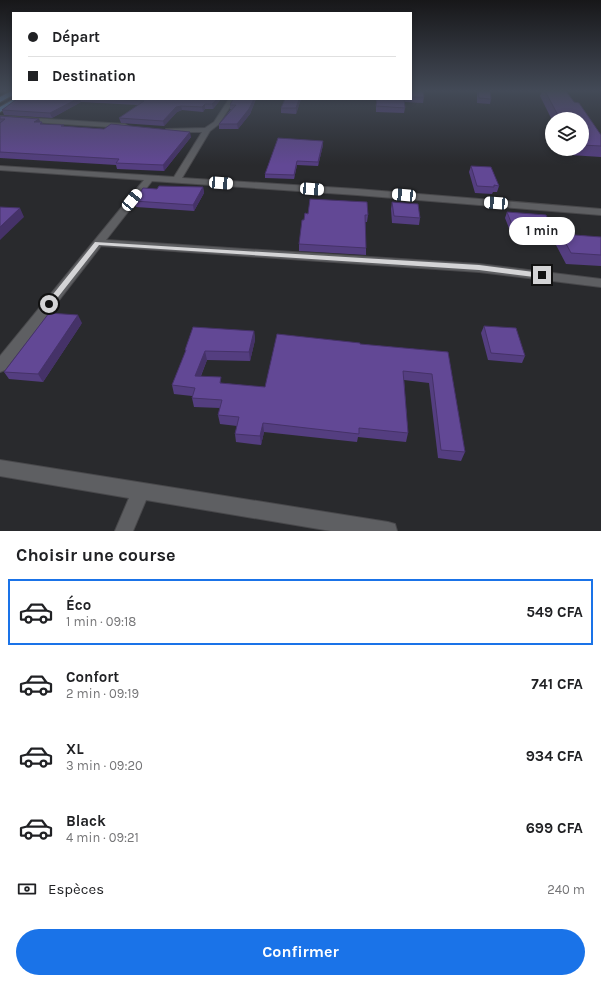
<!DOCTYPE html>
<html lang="fr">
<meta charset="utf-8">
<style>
body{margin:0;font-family:Karla,sans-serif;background:#f6f6f6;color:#202124;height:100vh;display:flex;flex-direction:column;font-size:15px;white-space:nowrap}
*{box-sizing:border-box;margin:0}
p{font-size:13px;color:#757577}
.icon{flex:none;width:22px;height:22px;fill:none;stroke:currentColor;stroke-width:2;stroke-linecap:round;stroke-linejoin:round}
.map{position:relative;height:531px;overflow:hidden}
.drawer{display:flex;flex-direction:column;background:#fff;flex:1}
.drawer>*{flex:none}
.banner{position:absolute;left:12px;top:12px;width:400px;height:88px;border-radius:0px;box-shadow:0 2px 6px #0003;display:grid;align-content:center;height:88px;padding:0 16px;background:#fff}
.controls{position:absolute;left:545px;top:112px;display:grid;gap:8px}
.controls a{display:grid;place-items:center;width:44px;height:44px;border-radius:50%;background:#fff;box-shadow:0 2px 6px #0003;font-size:20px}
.end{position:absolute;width:18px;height:18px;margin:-9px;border:5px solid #d4d4d6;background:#111;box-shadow:0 0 0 2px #111}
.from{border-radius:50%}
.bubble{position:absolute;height:28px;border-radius:14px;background:#fff;box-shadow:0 2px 6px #0003;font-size:13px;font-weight:700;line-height:28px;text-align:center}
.car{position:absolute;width:12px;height:24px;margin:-12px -6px;border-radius:5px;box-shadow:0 0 3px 1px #0007;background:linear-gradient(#fff 24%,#345 0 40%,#fff 0 76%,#345 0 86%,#fff 0)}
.banner b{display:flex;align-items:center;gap:14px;height:38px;font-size:15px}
.banner b+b{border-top:1px solid #e0e0e0}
.banner i{width:10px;height:10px;background:#202124}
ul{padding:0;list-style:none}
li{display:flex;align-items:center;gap:12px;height:66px;margin:0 8px 6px;padding:0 8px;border:2px solid transparent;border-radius:0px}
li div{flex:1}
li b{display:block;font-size:15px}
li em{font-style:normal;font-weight:700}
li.current{border-color:#1a73e8}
li>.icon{width:36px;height:36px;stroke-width:1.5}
h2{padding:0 16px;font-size:18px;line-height:48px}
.pay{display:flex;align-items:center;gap:10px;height:44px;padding:0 16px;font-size:15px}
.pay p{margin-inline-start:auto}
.button{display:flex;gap:8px;margin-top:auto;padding:8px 16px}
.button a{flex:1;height:46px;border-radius:24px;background:#1a73e8;color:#fff;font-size:16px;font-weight:700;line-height:46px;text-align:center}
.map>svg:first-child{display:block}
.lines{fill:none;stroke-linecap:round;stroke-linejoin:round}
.minor-casing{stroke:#48484b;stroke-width:2}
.trunk-casing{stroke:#48484b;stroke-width:2}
.minor{fill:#5e5f62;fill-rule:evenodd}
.trunk{fill:#6088bd;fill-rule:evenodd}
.wall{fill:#543e80}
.shaded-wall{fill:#453268}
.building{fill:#624895;stroke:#453268}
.route{fill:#d4d4d6}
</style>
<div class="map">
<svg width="601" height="531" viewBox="0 0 601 531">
<rect width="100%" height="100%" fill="#292a2d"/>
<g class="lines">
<g class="minor-casing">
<path id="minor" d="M229 99H235L219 124 210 131 182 178 357 189 601 209V215L357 195 152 181 106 240 479 264 601 279V287L479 272 101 246 5 370 0 372V356L144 180 0 170V166L174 177 202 132H168L166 131V129L205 128 214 122Z
M0 116 125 124 128 126 125 128 0 120Z
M0 460 388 522 395 524 397 531H331L146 500 133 531H115L129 498 0 476Z"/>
</g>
<g class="trunk-casing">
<path id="trunk" d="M11 91H13V95L0 102V97Z
M14 99H21L0 112V107Z"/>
</g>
<use href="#minor" class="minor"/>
<use href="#trunk" class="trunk"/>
</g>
<path class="wall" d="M411 91 424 97 423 103 404 102 405 108 404 113 376 112V99H411Z
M477 91H490L491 99 490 104 477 103Z
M542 91H566L574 102 601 135V157L570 155 567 150 558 149H582V119H552V120L540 96Z
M17 99H221L213 109H205L203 112 182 110 177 112 164 126 121 123 119 118 138 105 81 102 52 118 4 115 2 110Z
M233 99H256L250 114 238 129H219V124L231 109H230V105Z
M285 99H301L296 114 281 113V108Z
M0 116 39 119 40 122 43 124 64 127 191 137 164 171 117 169 116 165 0 158Z
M552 123V142L548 133Z
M323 141V145L318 166 297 165 294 179 265 178V174Z
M471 166 499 186 497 192H493L492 194 475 193 469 172Z
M203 187 204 193 194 211 136 207 134 201 157 189Z
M392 202 420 218 419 225 392 223 391 209Z
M507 212 532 215 558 239 555 245 514 241 505 218Z
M305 213 368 215 367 222H365L366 248V255L299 251V244Z
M561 234 601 237V266L566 264 556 245Z
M82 323 43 382 9 379 4 372Z
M484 326 525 356 522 363 488 360 481 333Z
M254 331 255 340 250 361 207 360 201 376 222 383 265 387 360 344 448 352 465 452 461 461 438 458 429 383 404 380 408 433 406 442 358 437 357 442 264 432 261 445 236 442 235 434 237 426 220 424 218 415 220 408 194 407 192 398V396L174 394 172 385 185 353V350Z"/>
<path class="shaded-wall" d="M77 99H81V102L52 118 50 113Z
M217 99H221L213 109 212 104Z
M254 99H256L250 114 238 129 237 124Z
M299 99H301L296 114V108Z
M205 104V109L203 112 202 107Z
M181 106 182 110 177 112 164 126 163 121 176 107Z
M39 119 41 123 42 122 44 128 34 122Z
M190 132 191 137 164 171 163 165Z
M323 141V145L318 166V162Z
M297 161V165L294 179V175Z
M203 187 204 193 194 211 193 205Z
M20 208 24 217 0 240V227Z
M78 315 82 323 43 382 38 374Z
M254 331 255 340 250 361 249 352Z
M205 351 207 360 197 385 195 376Z
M263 423 264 432 261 445 260 436Z"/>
<path class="building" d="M411 91H423L424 97H411Z
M478 91H490L491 99 479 98Z
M545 91H566L574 102 579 103 601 135V146L582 145V119H560Z
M17 99H77L50 113 2 110Z
M113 99H217L212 104H205L202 107 181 106 176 107 163 121 119 118 144 101Z
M233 99H254L249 109 237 124H219L236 105H230Z
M285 99H299L296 108H281Z
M377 99H404L405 108 376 106Z
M0 116 39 119 34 122H42L40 124 64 125 61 126 104 129 111 124 190 132 163 165 116 163 119 159 0 152V123L5 119H0Z
M278 138 323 141 318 162 297 161 294 175 265 174Z
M471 166 491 167 499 186 494 185V187L477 186Z
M159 186 203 187 193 205 134 201 143 188 157 189Z
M310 199 367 202 368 215H365L366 248 299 244 302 220H304L305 213 308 214Z
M392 202 418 204 420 218 394 216Z
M0 207 20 208 0 227Z
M507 212 546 215 558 239 516 235Z
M561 234 601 237V255L571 253Z
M49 313 78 315 38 374 4 372Z
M484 326 516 328 525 356 491 353Z
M193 327 254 331 249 352 205 351 195 376 221 377 220 383 265 387 277 334 360 343V344L448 352 465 452 441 450 432 374 403 371 408 433 359 428V434L263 423 260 436 235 434 239 417 218 415 222 400 192 398 195 388 172 385 186 350H185Z"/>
<linearGradient id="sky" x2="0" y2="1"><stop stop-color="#171719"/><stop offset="0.55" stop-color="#434a57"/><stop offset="1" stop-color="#434a57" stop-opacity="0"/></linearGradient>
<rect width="601" height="165" fill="url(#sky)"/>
<path class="route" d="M95 242 479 265 542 273 545 275 542 278 479 270 99 245 51 306H46V303Z"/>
</svg>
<div class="controls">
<a><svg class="icon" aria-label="layers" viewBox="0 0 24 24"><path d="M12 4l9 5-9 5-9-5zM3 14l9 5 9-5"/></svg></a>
</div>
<i class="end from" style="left:49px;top:304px"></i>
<i class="end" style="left:542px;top:275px"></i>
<div class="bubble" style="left:509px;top:217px;width:66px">1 min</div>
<i class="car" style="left:221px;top:183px;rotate:94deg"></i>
<i class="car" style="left:312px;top:189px;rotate:94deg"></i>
<i class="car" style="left:404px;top:195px;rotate:275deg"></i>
<i class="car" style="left:132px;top:200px;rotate:39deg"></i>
<i class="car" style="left:496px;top:203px;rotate:274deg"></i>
<div class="banner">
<b><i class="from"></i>Départ</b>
<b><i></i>Destination</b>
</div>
</div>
<section class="drawer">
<h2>Choisir une course</h2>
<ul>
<li class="current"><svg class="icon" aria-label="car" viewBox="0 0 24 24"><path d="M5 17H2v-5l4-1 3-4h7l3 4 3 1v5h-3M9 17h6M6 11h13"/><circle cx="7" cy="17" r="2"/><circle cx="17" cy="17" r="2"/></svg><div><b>Éco</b><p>1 min · 09:18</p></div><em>549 CFA</em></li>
<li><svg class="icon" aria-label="car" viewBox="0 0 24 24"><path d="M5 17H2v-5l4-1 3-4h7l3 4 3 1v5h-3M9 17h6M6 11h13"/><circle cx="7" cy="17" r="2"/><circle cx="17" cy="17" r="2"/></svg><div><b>Confort</b><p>2 min · 09:19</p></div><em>741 CFA</em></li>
<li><svg class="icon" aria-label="car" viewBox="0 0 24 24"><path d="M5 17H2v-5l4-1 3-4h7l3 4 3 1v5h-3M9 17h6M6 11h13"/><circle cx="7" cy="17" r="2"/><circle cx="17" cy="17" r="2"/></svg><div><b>XL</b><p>3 min · 09:20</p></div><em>934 CFA</em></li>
<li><svg class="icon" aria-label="car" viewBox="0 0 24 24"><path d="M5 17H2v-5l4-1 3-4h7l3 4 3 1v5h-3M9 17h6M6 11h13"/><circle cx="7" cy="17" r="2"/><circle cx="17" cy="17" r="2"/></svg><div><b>Black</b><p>4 min · 09:21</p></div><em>699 CFA</em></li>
</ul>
<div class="pay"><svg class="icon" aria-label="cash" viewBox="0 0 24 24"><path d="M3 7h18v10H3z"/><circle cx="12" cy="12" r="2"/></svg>Espèces<p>240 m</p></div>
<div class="button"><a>Confirmer</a></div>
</section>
